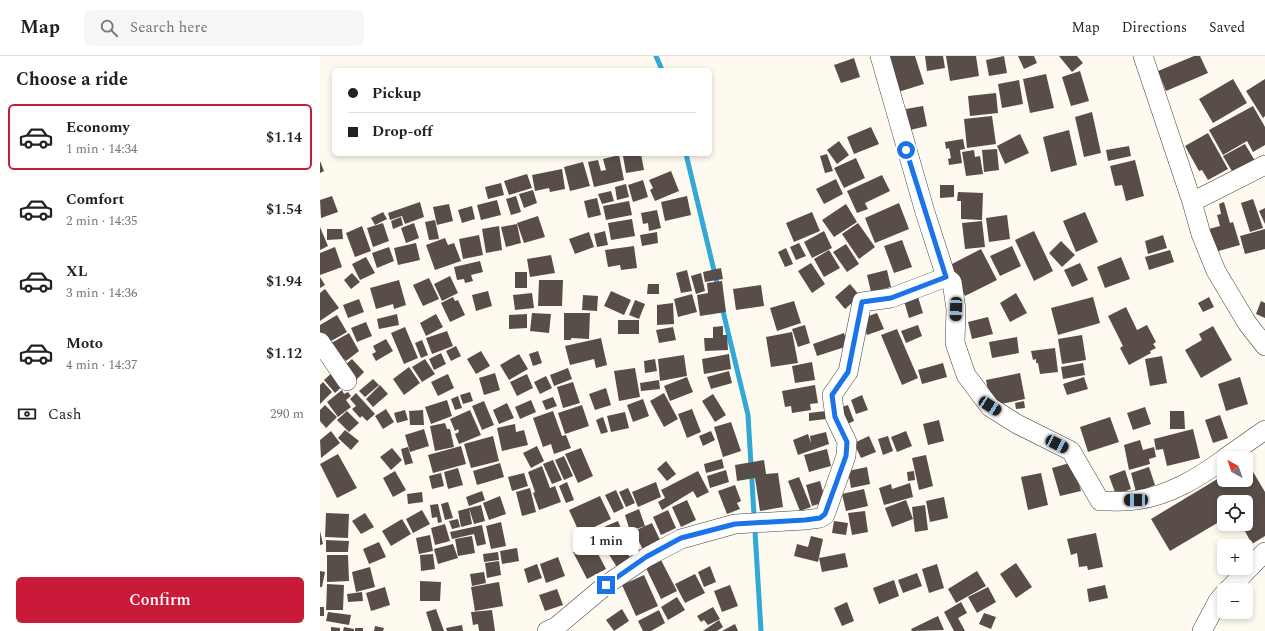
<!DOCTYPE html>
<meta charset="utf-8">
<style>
body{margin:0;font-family:Spectral,serif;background:#f6f6f6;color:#222;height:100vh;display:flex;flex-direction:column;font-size:15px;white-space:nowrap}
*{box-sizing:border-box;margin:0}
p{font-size:13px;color:#767676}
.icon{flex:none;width:22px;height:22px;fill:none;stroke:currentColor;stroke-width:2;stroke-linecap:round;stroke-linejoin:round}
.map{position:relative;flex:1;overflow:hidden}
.sheet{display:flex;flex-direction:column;background:#fff;width:320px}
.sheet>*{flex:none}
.banner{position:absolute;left:12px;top:12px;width:380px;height:88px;border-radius:6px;box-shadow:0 2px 6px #0003;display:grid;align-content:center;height:88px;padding:0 16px;background:#fff}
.needle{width:26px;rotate:320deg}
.fabs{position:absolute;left:897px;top:395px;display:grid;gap:8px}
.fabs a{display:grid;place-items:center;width:36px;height:36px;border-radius:6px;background:#fff;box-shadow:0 2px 6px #0003;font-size:20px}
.end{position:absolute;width:18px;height:18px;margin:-9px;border:5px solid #1a73e8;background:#fff;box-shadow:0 0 0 2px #fff}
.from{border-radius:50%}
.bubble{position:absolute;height:28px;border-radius:6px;background:#fff;box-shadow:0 2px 6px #0003;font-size:13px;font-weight:600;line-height:28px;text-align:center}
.car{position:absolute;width:12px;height:24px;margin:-12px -6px;border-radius:5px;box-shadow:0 0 3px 1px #0007;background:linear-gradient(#222 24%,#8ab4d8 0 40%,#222 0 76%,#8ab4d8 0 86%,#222 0)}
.banner b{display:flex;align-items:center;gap:14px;height:38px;font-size:15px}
.banner b+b{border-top:1px solid #e0e0e0}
.banner i{width:10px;height:10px;background:#222}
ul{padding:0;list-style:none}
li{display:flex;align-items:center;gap:12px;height:66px;margin:0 8px 6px;padding:0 8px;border:2px solid transparent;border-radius:6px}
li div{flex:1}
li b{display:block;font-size:15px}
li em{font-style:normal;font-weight:600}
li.active{border-color:#c91b39}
li>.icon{width:36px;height:36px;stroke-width:1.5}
h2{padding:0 16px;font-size:18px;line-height:48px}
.pay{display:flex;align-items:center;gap:10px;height:44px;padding:0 16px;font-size:15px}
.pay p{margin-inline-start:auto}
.cta{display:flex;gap:8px;margin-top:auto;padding:8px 16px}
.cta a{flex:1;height:46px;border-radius:6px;background:#c91b39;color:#fff;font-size:16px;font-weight:600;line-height:46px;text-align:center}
header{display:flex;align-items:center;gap:24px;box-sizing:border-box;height:56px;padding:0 20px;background:#fff;border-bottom:1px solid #e0e0e0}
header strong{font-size:19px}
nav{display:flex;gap:22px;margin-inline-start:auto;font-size:14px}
.search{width:280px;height:36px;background:#f6f6f6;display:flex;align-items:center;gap:10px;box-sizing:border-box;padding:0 14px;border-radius:6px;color:#767676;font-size:15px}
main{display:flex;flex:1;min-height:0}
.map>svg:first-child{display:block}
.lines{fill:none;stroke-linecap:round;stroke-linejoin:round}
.stream{stroke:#31a9d7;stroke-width:5}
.building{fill:#584d49}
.minor-casing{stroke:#414141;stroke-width:20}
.minor{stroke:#fff;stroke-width:19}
.route{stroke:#1a73e8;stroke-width:5}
</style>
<header>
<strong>Map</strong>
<div class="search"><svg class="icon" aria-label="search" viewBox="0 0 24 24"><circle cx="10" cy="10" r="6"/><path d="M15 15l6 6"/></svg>Search here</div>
<nav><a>Map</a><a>Directions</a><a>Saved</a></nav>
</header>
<main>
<section class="sheet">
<h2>Choose a ride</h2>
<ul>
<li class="active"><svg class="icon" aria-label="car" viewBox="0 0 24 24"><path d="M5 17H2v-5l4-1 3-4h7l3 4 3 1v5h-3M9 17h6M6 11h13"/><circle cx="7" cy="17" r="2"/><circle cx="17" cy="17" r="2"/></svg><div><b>Economy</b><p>1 min · 14:34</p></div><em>$1.14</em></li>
<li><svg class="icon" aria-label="car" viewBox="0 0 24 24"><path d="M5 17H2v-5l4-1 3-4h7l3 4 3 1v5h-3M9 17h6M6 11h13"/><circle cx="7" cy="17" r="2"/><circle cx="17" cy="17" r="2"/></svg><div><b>Comfort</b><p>2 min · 14:35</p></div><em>$1.54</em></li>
<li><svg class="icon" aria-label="car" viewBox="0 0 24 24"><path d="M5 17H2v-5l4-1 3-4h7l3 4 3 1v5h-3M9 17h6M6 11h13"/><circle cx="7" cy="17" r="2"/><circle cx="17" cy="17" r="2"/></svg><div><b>XL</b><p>3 min · 14:36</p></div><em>$1.94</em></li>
<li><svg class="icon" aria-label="car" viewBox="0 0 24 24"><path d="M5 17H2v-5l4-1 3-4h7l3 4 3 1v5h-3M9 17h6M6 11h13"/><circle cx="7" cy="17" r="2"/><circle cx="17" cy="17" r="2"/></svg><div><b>Moto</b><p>4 min · 14:37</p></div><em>$1.12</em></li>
</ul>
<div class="pay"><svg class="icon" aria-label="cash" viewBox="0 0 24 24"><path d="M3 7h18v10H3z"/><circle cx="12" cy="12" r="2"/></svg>Cash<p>290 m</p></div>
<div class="cta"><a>Confirm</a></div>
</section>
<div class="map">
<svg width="945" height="575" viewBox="0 0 945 575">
<rect width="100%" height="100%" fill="#fffaef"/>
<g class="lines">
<path class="stream" d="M336 0 342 14
M366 98 398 231
M402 251 428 359 441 575"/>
</g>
<path class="building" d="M567 0H595L604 28 578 36Z
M605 0H623L625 12 607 15Z
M626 0H656L659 20 630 25Z
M684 0 687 17 669 20 666 4Z
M698 0H714L717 7 704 13Z
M739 0H757L763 7 752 16Z
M874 0H880L888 17 846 35 838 15Z
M534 2 540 21 521 27 514 9Z
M760 15 769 45 751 50 742 21Z
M726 18 734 52 710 57 703 23Z
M913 23 927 47 893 67 879 43Z
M945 23V60L943 62 926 35Z
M699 24 703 48 682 52 678 28Z
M676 37 678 57 650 60 648 40Z
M603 50 607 70 590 74 586 53Z
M933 50 945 71V89L933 96 927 85 903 99 889 74Z
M772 56 781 97 764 101 755 61Z
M672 60 676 88 647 92 644 63Z
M551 71 559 88 534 98 527 81Z
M749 74 757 109 731 116 723 81Z
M888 77 908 113 888 124 882 114 879 115 865 90Z
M700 78 709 97 685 108 677 90Z
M643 83 645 93 640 94 642 107 629 109 628 103 631 102 629 92 626 93 625 86Z
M519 85 529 99 517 108 507 94Z
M925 88 938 110 916 122 903 100Z
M809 90 811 100 788 105 786 94Z
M677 93 679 114 664 116 662 94Z
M654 94 655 101 660 100 663 118 646 120 642 96Z
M314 98H321L324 114 306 117 303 100Z
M507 98 513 115 505 117 500 100Z
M299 99 304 124 274 131 268 106 278 104 281 115 286 114 283 103Z
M536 102 545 122 524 132 514 112Z
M815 104 824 140 806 145 802 129 795 130 790 110Z
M0 105 4 115 0 117Z
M263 106 270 130 250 135 244 111Z
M242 113 245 133 230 136 229 132 215 135 212 119Z
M351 115 359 135 335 145 330 134 333 132 329 124Z
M207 118 212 132 189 139 184 125Z
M562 119 570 135 545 147 548 153 537 157 527 135Z
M516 123 523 138 504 148 496 133Z
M323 124 328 141 313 146 308 129Z
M181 127 184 139 168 143 165 131Z
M306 128 309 141 297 144 295 131Z
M620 129H634V141L620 142Z
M213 134 217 147 204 152 199 138Z
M291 135 294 145 282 148 278 138Z
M638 136 663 137 662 164 641 163V145H637Z
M12 140 18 156 1 162 0 144Z
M196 140 201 156 191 159 186 143Z
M367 140 371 159 345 165 341 146Z
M277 142 281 159 268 162 264 145Z
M933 143 943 172 930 176 921 147Z
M177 144 181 159 161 164 157 149Z
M309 145 312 159 286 164 283 150Z
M100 146 104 161 85 168 82 160 70 164 68 157Z
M904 146 910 167 913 166 920 189 895 196 889 173 900 170 897 159 901 158 899 148Z
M579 147 589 173 555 187 545 162Z
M129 148 133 165 117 169 113 151Z
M526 148 537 166 514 181 502 164Z
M152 150 155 163 142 167 138 154Z
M945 152V168L939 155Z
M337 154 341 172 329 175 328 167 323 168 321 157Z
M63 156 67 163 55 169 51 162Z
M492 156 500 175 474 186 466 167Z
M765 156 778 186 756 196 743 165Z
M687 159 690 183 669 186 666 162Z
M218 160 225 181 204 187 197 167Z
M81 161 83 169 73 173 71 165Z
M312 163 315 180 291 184 288 167Z
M115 164 119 183 109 184 105 166Z
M662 165 665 191 645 193 642 167Z
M63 167 69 185 53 191 47 172Z
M94 167 99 182 86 187 81 172Z
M538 167 555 191 539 203 522 178Z
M197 168 201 187 186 191 181 171Z
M42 170 51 195 35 201 26 177Z
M179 170 182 194 166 197 162 173Z
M0 171 8 190 0 194Z
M7 173H22L23 183 7 184Z
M945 173V193L925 198 920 180Z
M285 175 288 189 277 191 274 178Z
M504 175 512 192 492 202 484 186Z
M714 175 733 215 714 225 695 184Z
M269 176 274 191 255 198 249 183Z
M337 176 338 187 322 190 320 179Z
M159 179 163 199 143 203 139 183Z
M843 179 847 192 828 198 825 185Z
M125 182 128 189 134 187 141 205 115 214 106 189Z
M582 184 592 211 574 217 564 190Z
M741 185 755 199 742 211 729 197Z
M96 187 100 204 78 209 74 192Z
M479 187 486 200 476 204 470 191Z
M526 188 539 208 527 216 513 196Z
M314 190 317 212 301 214 300 209 288 211 285 194Z
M692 190 701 210 680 220 670 200Z
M15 191 22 211 0 219V197Z
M69 191 74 205 57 212 52 197Z
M466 192 473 208 465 211 458 196Z
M661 193 677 224 645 240 630 209Z
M509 194 520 212 504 221 494 203Z
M850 194 854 206 829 214 825 201Z
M231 199 235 217 210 221 207 203Z
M46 201 55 217 40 224 32 208Z
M801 201 810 223 785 232 777 211Z
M160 205 163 216 151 219 153 225 145 227 144 223 137 224 134 211Z
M491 207 505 228 492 237 478 215Z
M760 207 768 224 752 231 744 214Z
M401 212 403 223 385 226 383 216Z
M367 214 372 235 361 237 356 217Z
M567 214 571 231 551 236 547 219Z
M195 216H207V232H195Z
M32 217 40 226 31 233 24 224Z
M381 217 385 235 376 238 371 220Z
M130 220 138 237 122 245 114 228Z
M0 221 5 229 0 232Z
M109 222 119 243 103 250 93 229Z
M79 224 86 249 74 253 73 248 56 253 50 232Z
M219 224H243L242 250H218Z
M402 225 406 256 380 260 377 239 388 237 387 227Z
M328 228H339V238H327Z
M530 228 540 240 525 253 515 241Z
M441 229 444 250 416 254 413 233Z
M5 233 19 252 0 265V237Z
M168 235 172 250 156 255 152 239Z
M291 235 311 244 304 259 284 250Z
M212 237 214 252 195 254 193 239Z
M696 237 707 257 690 266 680 247Z
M372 238 377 256 358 261 354 243Z
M263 239 278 240 277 255 262 254Z
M133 241 135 245 138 244 145 259 130 266 121 247Z
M598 241 603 257 589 262 584 245Z
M773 241 780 267 738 279 731 252Z
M889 241 894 251 883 256 878 247Z
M39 243 44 256 28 262 23 249Z
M315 244 325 248 319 263 309 259Z
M474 245 481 267 457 275 450 252Z
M941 245 945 247V262L936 258Z
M353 247 354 268 337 269V249Z
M806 251 817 274 827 269 836 286 833 288 836 292 830 295 831 297 809 309 800 292 803 290 788 260Z
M212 257 231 258 229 277 210 275Z
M244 257H270L269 283 251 282V284H244Z
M557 257 564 273 547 279 541 263Z
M77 258 79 269 59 273 57 263Z
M116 258 123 271 106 280 100 267Z
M207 258V272L189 273V259Z
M17 259 27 276 6 288 0 278V269Z
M668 261 673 278 652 283 648 266Z
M298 264H319V278H298Z
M46 266 52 280 37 286 31 272Z
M485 269 490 287 478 291 472 273Z
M598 269 602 280 586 287 581 275Z
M403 270V279H407L408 294 385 295 384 282H393V271Z
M893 270 912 304 881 322 865 294 882 284 879 278Z
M85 271 98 302 84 308 71 277Z
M353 271 356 284 339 287 336 274Z
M577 273 598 322 582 329 561 279Z
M127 275 133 290 112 298 106 282Z
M472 276 478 307 451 311 446 281Z
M29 277 39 295 26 305 24 303 19 306 6 290Z
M524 277 528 290 497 300 493 288Z
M762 279 766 304 742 308 738 283Z
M697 281 699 297 672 302 669 286Z
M281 282 287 309 276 312 274 303 250 309 245 290Z
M66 283 73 295 56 305 52 298 56 296 53 290Z
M102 284 108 299 101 302 95 287Z
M136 290 141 300 131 305 126 295Z
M735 292 738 316 720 318 718 307H716V303L713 304 711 295Z
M161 295 170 310 156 318 147 303Z
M218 295 222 307 213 310 209 298Z
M121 297 126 308 114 314 109 303Z
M199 298 208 313 189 324 180 309Z
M409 298 411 313 384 318 382 303Z
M364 299 367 320 340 325 338 303Z
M842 300 847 327 830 330 825 303Z
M32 303 44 316 33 327 20 313Z
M105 303 115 318 102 326 92 311Z
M335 303 337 315 325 317 324 305Z
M492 306 495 324 475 327 472 310Z
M623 307 627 321 602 328 598 314Z
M763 307 765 319 743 323 741 311Z
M89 311 100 327 84 339 73 323Z
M248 312 252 323 234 330 230 319Z
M315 312 320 341 299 345 294 315Z
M15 314 26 327 15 337 4 324Z
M409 315 412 327 391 333 387 321Z
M175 317 180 334 164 339 159 322Z
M700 317 705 343 671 350 666 324Z
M128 318 134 332 118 340 111 326Z
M207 318 213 332 197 340 190 326Z
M226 320 232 332 220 338 214 326Z
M367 321 373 336 350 345 344 330Z
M764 321 768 333 747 339 743 328Z
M920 321 928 348 906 355 898 328Z
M53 323 59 329 45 341 39 335Z
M339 324 340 333 321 335 320 327Z
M3 326 12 336 0 348V329Z
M253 326 260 347 243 352 237 331Z
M60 329 68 338 53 351 46 343Z
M495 329 498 347 490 348 491 354 472 357 471 350 465 351 462 335Z
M286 332 291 349 275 354 269 338Z
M22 334 24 338 28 336 31 340 26 344 31 351 18 361 7 346Z
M150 336 153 345 143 348 140 339Z
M36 337 55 358 47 365 42 360 40 362 32 353 36 350 30 343Z
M344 337 358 363 344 371 330 345Z
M393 338 406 359 395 366 382 345Z
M542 339 548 354 536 358 531 344Z
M138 340 142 352 135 354 131 343Z
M233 341 237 350 226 354 222 345Z
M323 343 329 360 313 366 307 349Z
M127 344 132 360 111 368 105 351Z
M211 344 216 356 200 363 195 351Z
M164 345 174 369 162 374 152 350Z
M704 345 705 352 696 353 695 347Z
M187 347 194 362 179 368 173 354Z
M5 349 17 361 6 372 0 365V354Z
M262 349 269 370 245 378 238 357Z
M528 349 534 365 523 370 516 353Z
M825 351 831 368 813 374 807 357Z
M66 353 74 366 63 373 55 360Z
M372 353 381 376 367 382 358 358Z
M85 354 88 364 77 367 74 357Z
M103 354 104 369H90L89 355Z
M150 354 161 379 139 388 135 378 139 376 138 373 135 375 130 363Z
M27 355 39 367 29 376 17 364Z
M233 355 242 380 246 379 251 392 234 398 231 388 223 391 213 362Z
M506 355V363L489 365V357Z
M850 355H864L865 373H850Z
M305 356 309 372 291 376 287 360Z
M900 359 908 382 893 387 885 364Z
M283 361 288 376 281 378 276 364Z
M790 361 799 386 768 396 760 371Z
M619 364 624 385 608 389 603 368Z
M411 366 421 395 403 401 394 371Z
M125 367 127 373H130L134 391 115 395 110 370Z
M195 368 196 376 204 374 208 389 182 395 177 372Z
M104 373 109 390 90 396 85 379Z
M873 373 880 402 847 410 843 393 836 394 834 383Z
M25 374 39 385 31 394 18 382Z
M11 375 20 387 1 402 0 384Z
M391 375 395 384 383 390 379 380Z
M586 375 592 390 577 396 571 381Z
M506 376 509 388 478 399 473 384 488 378 491 387 490 380Z
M173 380 179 405 151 412 144 388Z
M549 380 556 396 541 402 534 387Z
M568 380 573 395 563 399 558 383Z
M820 384 823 394 834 391 836 401 829 403 830 408 809 414 804 389Z
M141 390 146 408 113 417 108 399Z
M217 390 224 405 211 412 203 397Z
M88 391 93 407 85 409 81 393Z
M72 392 82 404 71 414 60 401Z
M261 392 273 420 258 427 245 398Z
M507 393 511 410 489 416 484 399Z
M18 398 37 432 17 442 0 408Z
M606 399 613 430 599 434 592 402Z
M244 400 253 420 244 424 235 404Z
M402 403 404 412 386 417 384 408Z
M233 404 242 424 232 428 223 408Z
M444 404 446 418 458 417 463 451 440 455 435 422 417 425 415 409Z
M926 404 945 436V480L932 488 921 468H926V446H904V463L850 495 831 463 904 419V424H926Z
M346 405 356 418 347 425 337 413Z
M753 406 761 435 740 440 732 412Z
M180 407 184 421 157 429 153 415Z
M222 410 230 432 235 430 241 446 219 454 213 437 215 436 208 416Z
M547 411 550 428 531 432 528 415Z
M829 411 835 429 816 436 811 417Z
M138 412 143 429 128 433 124 416Z
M406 414 409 426 390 432 387 420Z
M805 414 811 433 796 439 789 420Z
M75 415 86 434 73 441 63 422Z
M378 415 389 436 377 442 373 435 342 454 338 446 345 442 341 434Z
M594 415 595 424 588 425 587 416Z
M121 417 124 430 112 433 109 420Z
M204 417 208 430 192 435 188 421Z
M721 417 728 449 708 454 701 421Z
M479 421 491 451 480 455 468 425Z
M500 425 506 446 492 450 486 429Z
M247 426 254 444 246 447 239 430Z
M336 426 341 441 318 451 312 436Z
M590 427 593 441 564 449 559 432 571 428 572 433Z
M415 429 421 445 417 447 420 453 407 458 398 435Z
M210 432 216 456 202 460 196 436Z
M308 432 315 447 306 451 299 436Z
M544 433 548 450 526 455 522 438Z
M296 434 304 452 294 457 285 439Z
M162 435 165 444 149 450 146 441Z
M102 436 103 446 88 448 87 438Z
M180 440 186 458 169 464 163 447Z
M280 440 291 463 260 478 249 454Z
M624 441 628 462 610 466 606 445Z
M367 444 376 464 361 471 352 451Z
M586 444 593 463 572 471 565 452Z
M128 446 133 462 125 464 121 448Z
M118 448 122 466 118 467 117 461 112 462 110 449Z
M161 449 165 465 154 468 149 452Z
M605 449 608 474 595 476 592 451Z
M149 452 152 468 141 471 138 455Z
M319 453 325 470 310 475 305 459Z
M102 454 110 468 93 477 86 463Z
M348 454 356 472 341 479 333 461Z
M545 455 548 476 532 479 528 457Z
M6 457 29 458 28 482 5 481Z
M45 457 54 471 41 478 32 465Z
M82 463 91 478 71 490 62 475Z
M138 463 140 471 132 473 129 465Z
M298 465 305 483 281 494 274 475Z
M514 465 528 467 526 479 512 477Z
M181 466 186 490 171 493 166 470Z
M332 467 341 486 323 494 314 475Z
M125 468 130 485 115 489 111 472Z
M162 469 166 488 157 490 154 478 132 483 130 476Z
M0 475 3 488 0 489Z
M313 477 320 495 313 499 305 480Z
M776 477 783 511 768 514 767 510 759 511 757 497 751 499 747 483Z
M110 479 113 495 99 498 96 482Z
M152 480 155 497 138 500 135 483Z
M491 480 503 483 498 506 474 500 477 488 488 491Z
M6 484 29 485 28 496H6Z
M59 486 66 501 49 508 43 493Z
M272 486 286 513 267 523 253 496Z
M133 488 138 502 118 508 114 493Z
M302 488 314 508 300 516 288 497Z
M197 492 199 505 182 508 180 495Z
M178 496 179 504 164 506 163 498Z
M525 497 528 511 502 516 499 502Z
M113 498 115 513 101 515 100 499Z
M7 499H28L29 525 7 526Z
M238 501 245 520 226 527 220 508Z
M341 504 357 535 341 543 326 512Z
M179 505 181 519 167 522 165 507Z
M696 507 712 531 696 542 680 518Z
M217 508 222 522 208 527 204 513Z
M617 508 624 532 609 537 602 513Z
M390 510 396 526 384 531 378 516Z
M50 511 55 531 36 536 32 516Z
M0 515 5 516 2 531H0Z
M657 515 666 530 636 547 628 533Z
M164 516 166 527 152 530 150 518Z
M597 517 602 530 583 537 578 524Z
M375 518 385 537 365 547 355 528Z
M324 519 338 550 316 560 302 529Z
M574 524 579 540 559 548 553 532Z
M100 525 121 526 120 545H100Z
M179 526 183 550 155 555 151 531Z
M7 528 24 529 23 554H6Z
M410 529 418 550 402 556 394 535Z
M785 529 788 542 769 546 767 533Z
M65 531 70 549 51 555 46 537Z
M668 531 676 546 657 557 648 541Z
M237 533 243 549 225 555 219 539Z
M42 536 43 545 28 546 27 538Z
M357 541 365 554 348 564 341 551Z
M527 546 534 565 522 570 514 552Z
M641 546 647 557 638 562 645 575H634L624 556Z
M0 551H4V560H0Z
M393 551 400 563 388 569 384 564 381 566 377 560Z
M116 553 124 575H112L106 556Z
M302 553 309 565 294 575 286 564Z
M172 554 175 575H159L158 568 153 569 151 556Z
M339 554 345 567 331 575H323L318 565Z
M8 556 31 559 29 569 6 565Z
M664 557 676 561 671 573 659 568Z
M618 560 624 574 592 575 591 573Z
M399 564 403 571 397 575H383Z
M415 568 418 575H402Z
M142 569 143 575H127L126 572Z
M55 570 64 572 63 575H54Z
M11 571 20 572V575H11Z
M24 571 34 573V575H23Z
M35 572H43V575H35Z"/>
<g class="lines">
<g class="minor-casing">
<path id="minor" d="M560 0 605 156 626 221 632 226 636 253 635 287 646 319 670 351 697 368 751 395 780 445C792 445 805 446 817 444 850 439 878 422 904 403
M823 0 872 146 881 178 896 215 927 267 945 290
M872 146 945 109
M0 286 27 325
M905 402 945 374
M908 534 945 496
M227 575 236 571 286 529 327 501 361 483 415 468 485 464 500 462 505 459 526 400 527 386 515 361 512 339 528 316 542 246 571 242 626 221
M882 575 898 545 904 538"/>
</g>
<use href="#minor" class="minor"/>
</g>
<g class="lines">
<path class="route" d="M286 529 326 501 361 482 415 468 485 464 500 462 505 458 526 400 527 386 515 361 512 339 528 316 542 246 571 242 626 221 586 94"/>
</g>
</svg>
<div class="fabs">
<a><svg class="needle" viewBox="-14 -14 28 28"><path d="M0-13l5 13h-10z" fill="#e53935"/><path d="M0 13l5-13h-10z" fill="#767676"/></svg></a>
<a><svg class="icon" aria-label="locate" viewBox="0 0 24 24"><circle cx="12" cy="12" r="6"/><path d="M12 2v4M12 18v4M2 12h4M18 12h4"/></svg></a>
<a>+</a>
<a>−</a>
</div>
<i class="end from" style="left:586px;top:94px"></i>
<i class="end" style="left:286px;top:529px"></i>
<div class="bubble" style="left:253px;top:471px;width:66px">1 min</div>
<i class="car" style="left:636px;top:253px;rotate:182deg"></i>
<i class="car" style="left:670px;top:350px;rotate:123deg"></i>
<i class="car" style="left:737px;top:388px;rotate:117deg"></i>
<i class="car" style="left:816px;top:444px;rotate:269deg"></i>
<div class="banner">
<b><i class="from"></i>Pickup</b>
<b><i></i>Drop-off</b>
</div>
</div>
</main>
